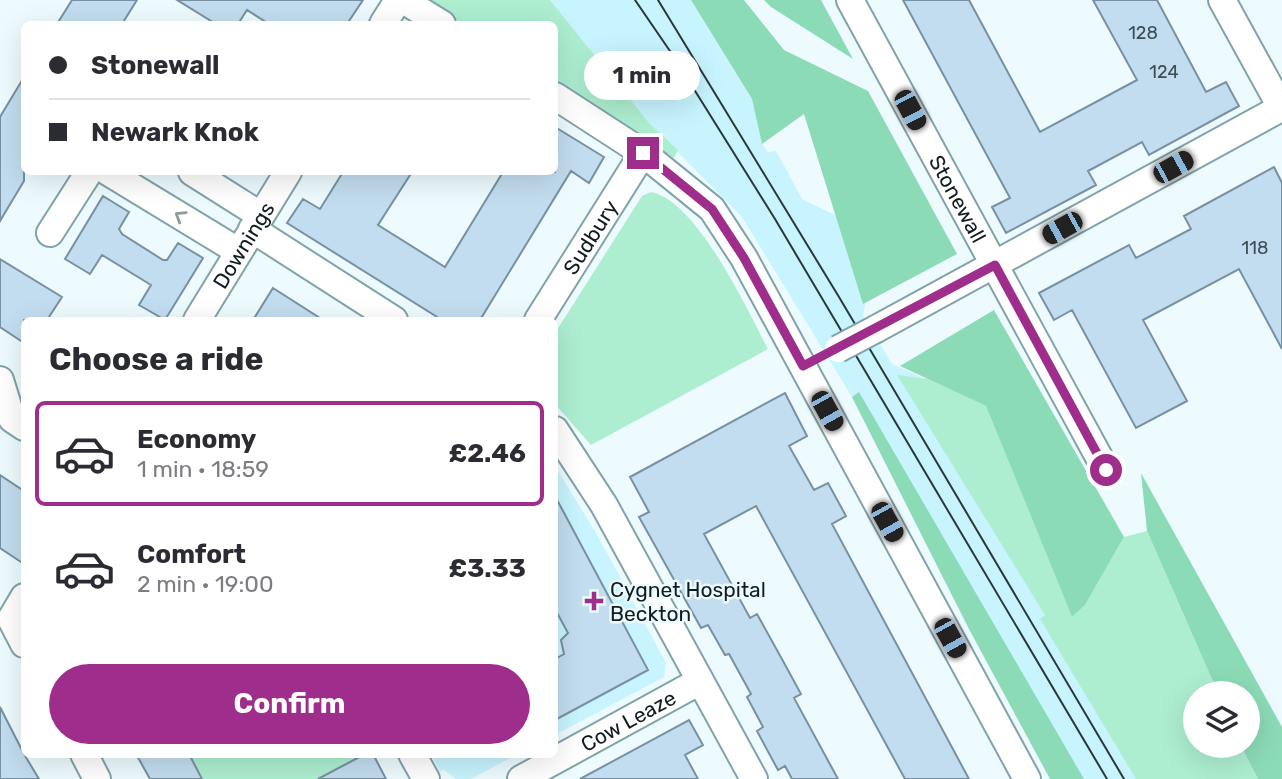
<!DOCTYPE html>
<meta charset="utf-8">
<style>
body{margin:0;font-family:Rubik,sans-serif;background:#f7f7f7;color:#2b2b33;height:100vh;display:flex;flex-direction:column;font-size:26px;white-space:nowrap}
*{box-sizing:border-box;margin:0}
p{font-size:23px;color:#7c7c81}
.icon{flex:none;width:38px;height:38px;fill:none;stroke:currentColor;stroke-width:2;stroke-linecap:round;stroke-linejoin:round}
.map{position:relative;flex:1;overflow:hidden}
.drawer{position:absolute;left:21px;top:317px;width:537px;height:441px;display:flex;flex-direction:column;background:#fff;border-radius:10px;box-shadow:0 7px 28px #0002}
.drawer>*{flex:none}
.top-card{position:absolute;left:21px;top:21px;width:537px;height:154px;border-radius:10px;box-shadow:0 7px 28px #0002;display:grid;align-content:center;height:154px;padding:0 28px;background:#fff}
.tools{position:absolute;left:1183px;top:681px;display:grid;gap:14px}
.tools a{display:grid;place-items:center;width:77px;height:77px;border-radius:50%;background:#fff;box-shadow:0 7px 28px #0002;font-size:35px}
.end{position:absolute;width:32px;height:32px;margin:-16px;border:9px solid #9e2d8b;background:#fff;box-shadow:0 0 0 4px #fff}
.from{border-radius:50%}
.bubble{position:absolute;height:49px;border-radius:24px;background:#fff;box-shadow:0 7px 28px #0002;font-size:23px;font-weight:700;line-height:49px;text-align:center}
.car{position:absolute;width:21px;height:42px;margin:-21px -10px;border-radius:9px;box-shadow:0 0 5px 2px #0007;background:linear-gradient(#222 24%,#8ab4d8 0 40%,#222 0 76%,#8ab4d8 0 86%,#222 0)}
.top-card b{display:flex;align-items:center;gap:24px;height:66px;font-size:26px}
.top-card b+b{border-top:2px solid #e1e1e2}
.top-card i{width:18px;height:18px;background:#2b2b33}
ul{padding:0;list-style:none}
li{display:flex;align-items:center;gap:21px;height:105px;margin:0 14px 10px;padding:0 14px;border:4px solid transparent;border-radius:10px}
li div{flex:1}
li b{display:block;font-size:26px}
li em{font-style:normal;font-weight:700}
li.selected{border-color:#9e2d8b}
li>.icon{width:63px;height:63px;stroke-width:1.5}
h2{padding:0 28px;font-size:32px;line-height:84px}
.action{display:flex;gap:14px;margin-top:auto;padding:14px 28px}
.action a{flex:1;height:80px;border-radius:42px;background:#9e2d8b;color:#fff;font-size:28px;font-weight:700;line-height:80px;text-align:center}
.map>svg:first-child{display:block}
.built{fill:#c7f4fe}
.green{fill:#adeed0}
.forest{fill:#8cdbb7}
.building{fill:#c2ddef;stroke:#7791a2;stroke-width:2}
.lines{fill:none;stroke-linecap:round;stroke-linejoin:round}
.street-casing{stroke:#81a3aa;stroke-width:30}
.street{stroke:#fff;stroke-width:26}
.tram{stroke:#2b383b;stroke-width:2}
.street-bridge-casing{stroke:#81a3aa;stroke-width:30;stroke-linecap:butt}
.street-bridge{stroke:#fff;stroke-width:26}
.oneway{stroke:#93999b}
.route{stroke:#9e2d8b;stroke-width:9}
.poi-dot{fill:#9e2d8b;stroke:#edfbfe;stroke-width:2.5}
.labels{text-anchor:middle;dominant-baseline:central;stroke-width:5;stroke-linejoin:round;paint-order:stroke}
.number-label{font-size:18px;fill:#3c4d54}
.street-label{font-size:21px;fill:#101d20;stroke:#edfbfe}
.poi-label{font-size:21px;fill:#101d20;stroke:#edfbfe;text-anchor:start}
</style>
<div class="map">
<svg width="1282" height="779" viewBox="0 0 1282 779">
<rect width="100%" height="100%" fill="#edfbfe"/>
<path class="built" d="M550 0H691L752 99 762 144 768 152 776 151 802 199 878 236 863 316 892 364 986 406 1072 617 1167 779H1050L969 629 852 397 742 217 650 124Z
M555 466 599 538 666 663 664 677 555 735Z
M431 754H518L471 779H456L444 770 440 771Z"/>
<path class="green" d="M423 0H550L650 124 678 150 674 158 555 82V24H463Z
M651 192C697 201 747 309 768 349L591 445 555 404V333L642 196Z
M897 375 928 379 986 406 1072 617 1085 605 1124 537 1147 531 1218 693H1195V746H1241L1258 779H1136L1040 619 1045 615Z
M189 754H364L318 779H202Z"/>
<path class="forest" d="M691 0H744L784 50 868 91 957 254 863 304 804 114 762 144 752 99Z
M764 0H821L853 59 771 7Z
M994 310 1124 537 1085 605 1072 617 986 406 900 366Z
M859 392 1084 779H1050L969 629 852 397Z
M1141 473 1282 727V779H1258L1241 746H1248V693H1218L1147 531Z"/>
<path class="building" d="M72 0H137L122 24H57Z
M177 0H363L347 24H269L247 10 238 24H216Z
M903 0H969L1040 132 1137 80 1093 0H1157L1206 92 1226 82 1239 106 1149 155 1142 142 1088 171 1096 185 1006 233 992 207 1010 198Z
M24 77V181L0 221V117Z
M555 127 604 157 589 183 571 171 480 320H442L287 223 303 199 320 209 343 172H412L378 225 445 267 503 172H555Z
M1274 167 1282 183V349L1239 269 1143 320 1187 401 1136 428 1072 310 1054 320 1039 293 1129 245 1136 258 1191 229 1184 216Z
M103 196 129 212 119 229 122 234 163 260H167L178 243 203 258 165 320 139 305 151 285 102 255 90 274 65 259Z
M0 259 62 297 47 320H24V343L0 327Z
M273 288 323 320H253Z
M785 393 807 436 789 446 814 490 828 483 846 516 832 524 969 779H905L756 506 704 534 750 618 757 614 783 661 801 694 794 698 838 779H792L785 766 778 770 757 731 763 727 747 697 751 694 729 654 725 655 708 625 701 628 639 517 649 512 630 477Z
M0 475 24 491V564L0 548Z
M555 496 648 670 555 720V659L564 654 561 640 568 633 555 609Z
M0 707 24 754 39 779H0Z
M689 720 703 745 685 755 698 779H580Z
M136 754H189L202 779H150Z
M365 754H373L386 779H318Z"/>
<g class="lines">
<g class="street-casing">
<g id="street">
<path d="M403 0 442 24"/>
<path id="s1" d="M850 0 1106 470"/>
<path d="M1222 0 1282 109"/>
<path d="M383 24 398 0"/>
<path d="M555 96 643 153 712 209 744 258 1027 779"/>
<path d="M108 172 238 251"/>
<path d="M192 172 260 215"/>
<path d="M252 229 394 320"/>
<path d="M50 233 89 172"/>
<path id="s2" d="M197 320 288 172"/>
<path id="s3" d="M538 320 643 153"/>
<path d="M876 329 1281 108"/>
<path d="M0 380 12 419 24 427"/>
<path d="M555 430 604 505 754 779"/>
<path d="M24 597 11 619 24 644"/>
<path d="M84 754 97 779"/>
<path d="M412 754 426 779"/>
<path id="s4" d="M521 779 700 681"/>
</g>
</g>
<use href="#street" class="street"/>
<path class="tram" d="M635 0 672 54 775 219 1107 779
M658 0 839 297 1124 779"/>
<g class="street-bridge-casing">
<path id="street-bridge" d="M838 349 876 329"/>
</g>
<use href="#street-bridge" class="street-bridge"/>
</g>
<defs><path id="oneway-chevron" d="M-2-3.5L2.5 0L-2 3.5" fill="none" stroke-width="1.6" stroke-linecap="round" stroke-linejoin="round" transform="scale(1.75)"/></defs>
<use class="oneway" href="#oneway-chevron" transform="translate(180 216) rotate(-148)"/>
<g class="lines">
<path class="route" d="M643 153 712 209 744 258 803 366 995 265 1106 470"/>
</g>
<path class="poi-dot" d="M590.5 590.5h7v7h7v7h-7v7h-7v-7h-7v-7h7z"/>
<g class="labels">
<g class="number-label">
<text x="1143" y="33">128</text>
<text x="1164" y="72">124</text>
<text x="1255" y="248">118</text>
</g>
<g class="street-label">
<text stroke="none"><textPath href="#s1" startOffset="226">Stonewall</textPath></text>
<text stroke="none"><textPath href="#s3" startOffset="98">Sudbury</textPath></text>
<text stroke="none"><textPath href="#s2" startOffset="88">Downings</textPath></text>
<text stroke="none"><textPath href="#s4" startOffset="122">Cow Leaze</textPath></text>
</g>
<g class="poi-label">
<text x="610" y="589">Cygnet Hospital<tspan x="610" dy="24">Beckton</tspan></text>
</g>
</g>
</svg>
<div class="tools">
<a><svg class="icon" aria-label="layers" viewBox="0 0 24 24"><path d="M12 4l9 5-9 5-9-5zM3 14l9 5 9-5"/></svg></a>
</div>
<i class="end from" style="left:1106px;top:470px"></i>
<i class="end" style="left:643px;top:153px"></i>
<div class="bubble" style="left:584px;top:51px;width:116px">1 min</div>
<i class="car" style="left:910px;top:110px;rotate:152deg"></i>
<i class="car" style="left:1173px;top:167px;rotate:61deg"></i>
<i class="car" style="left:1062px;top:228px;rotate:241deg"></i>
<i class="car" style="left:827px;top:411px;rotate:151deg"></i>
<i class="car" style="left:887px;top:522px;rotate:151deg"></i>
<i class="car" style="left:950px;top:638px;rotate:151deg"></i>
<div class="top-card">
<b><i class="from"></i>Stonewall</b>
<b><i></i>Newark Knok</b>
</div>
<section class="drawer">
<h2>Choose a ride</h2>
<ul>
<li class="selected"><svg class="icon" aria-label="car" viewBox="0 0 24 24"><path d="M5 17H2v-5l4-1 3-4h7l3 4 3 1v5h-3M9 17h6M6 11h13"/><circle cx="7" cy="17" r="2"/><circle cx="17" cy="17" r="2"/></svg><div><b>Economy</b><p>1 min · 18:59</p></div><em>£2.46</em></li>
<li><svg class="icon" aria-label="car" viewBox="0 0 24 24"><path d="M5 17H2v-5l4-1 3-4h7l3 4 3 1v5h-3M9 17h6M6 11h13"/><circle cx="7" cy="17" r="2"/><circle cx="17" cy="17" r="2"/></svg><div><b>Comfort</b><p>2 min · 19:00</p></div><em>£3.33</em></li>
</ul>
<div class="action"><a>Confirm</a></div>
</section>
</div>
